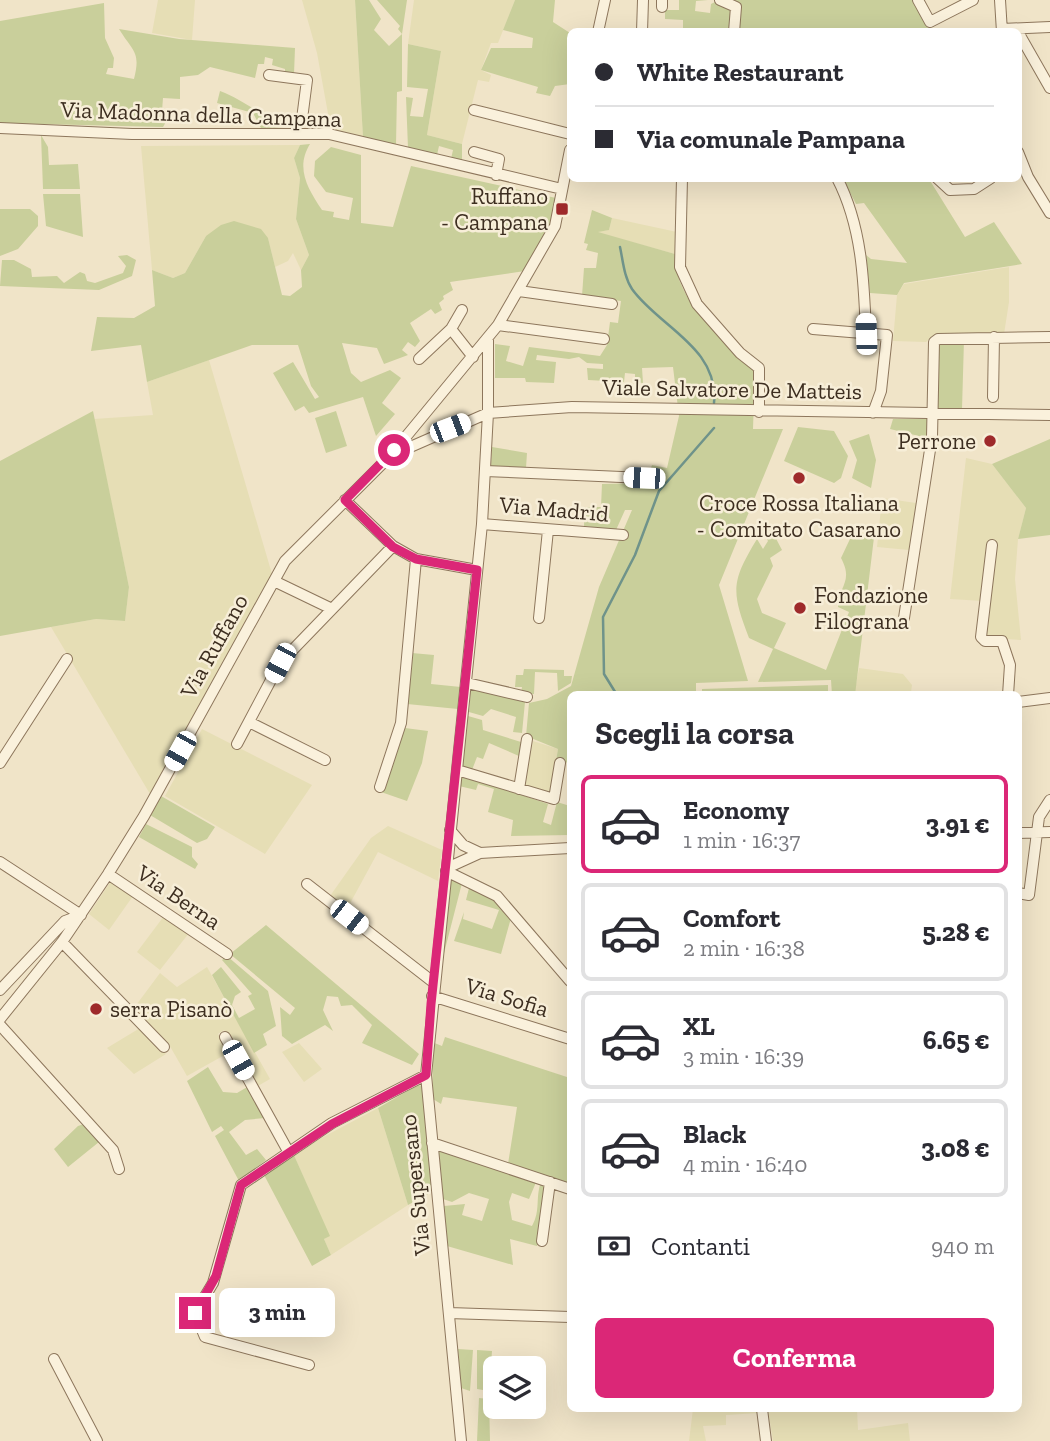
<!DOCTYPE html>
<html lang="it">
<meta charset="utf-8">
<style>
body{margin:0;font-family:"Zilla Slab",serif;background:#f2f2f3;color:#2b2b33;height:100vh;display:flex;flex-direction:column;font-size:26px;white-space:nowrap}
*{box-sizing:border-box;margin:0}
p{font-size:23px;color:#7c7c81}
.icon{flex:none;width:38px;height:38px;fill:none;stroke:currentColor;stroke-width:2;stroke-linecap:round;stroke-linejoin:round}
.map{position:relative;flex:1;overflow:hidden}
.sheet{position:absolute;left:567px;top:691px;width:455px;height:721px;display:flex;flex-direction:column;background:#fff;border-radius:10px;box-shadow:0 7px 28px #0002}
.sheet>*{flex:none}
.banner{position:absolute;left:567px;top:28px;width:455px;height:154px;border-radius:10px;box-shadow:0 7px 28px #0002;display:grid;align-content:center;height:154px;padding:0 28px;background:#fff}
.buttons{position:absolute;left:483px;top:1356px;display:grid;gap:14px}
.buttons a{display:grid;place-items:center;width:63px;height:63px;border-radius:10px;background:#fff;box-shadow:0 7px 28px #0002;font-size:35px}
.end{position:absolute;width:32px;height:32px;margin:-16px;border:9px solid #db2777;background:#fff;box-shadow:0 0 0 4px #fff}
.from{border-radius:50%}
.bubble{position:absolute;height:49px;border-radius:10px;background:#fff;box-shadow:0 7px 28px #0002;font-size:23px;font-weight:700;line-height:49px;text-align:center}
.car{position:absolute;width:21px;height:42px;margin:-21px -10px;border-radius:9px;box-shadow:0 0 5px 2px #0007;background:linear-gradient(#fff 24%,#345 0 40%,#fff 0 76%,#345 0 86%,#fff 0)}
.banner b{display:flex;align-items:center;gap:24px;height:66px;font-size:26px}
.banner b+b{border-top:2px solid #e1e1e2}
.banner i{width:18px;height:18px;background:#2b2b33}
ul{padding:0;list-style:none}
li{display:flex;align-items:center;gap:21px;height:98px;margin:0 14px 10px;padding:0 14px;border:4px solid #e1e1e2;border-radius:10px}
li div{flex:1}
li b{display:block;font-size:26px}
li em{font-style:normal;font-weight:700}
li.current{border-color:#db2777}
li>.icon{width:63px;height:63px;stroke-width:1.5}
h2{padding:0 28px;font-size:32px;line-height:84px}
.pay{display:flex;align-items:center;gap:18px;height:77px;padding:0 28px;font-size:26px}
.pay p{margin-inline-start:auto}
.action{display:flex;gap:14px;margin-top:auto;padding:14px 28px}
.action a{flex:1;height:80px;border-radius:10px;background:#db2777;color:#fff;font-size:28px;font-weight:700;line-height:80px;text-align:center}
.map>svg:first-child{display:block}
.farmland{fill:#e6deb5}
.green{fill:#c9cf9b}
.lines{fill:none;stroke-linecap:round;stroke-linejoin:round}
.stream{stroke:#6f938a;stroke-width:2.5}
.minor-casing{stroke:#8d765c;stroke-width:12}
.minor{stroke:#faf1dc;stroke-width:10}
.route{stroke:#db2777;stroke-width:9}
.poi-dot{fill:#9e2a2b;stroke:#f7eed8;stroke-width:2.5}
.labels{text-anchor:middle;dominant-baseline:central;stroke-width:5;stroke-linejoin:round;paint-order:stroke}
.street-label{font-size:23px;fill:#3d2e20;stroke:#f7eed8}
.poi-label{font-size:23px;fill:#3d2e20;stroke:#f7eed8;text-anchor:end}
</style>
<div class="map">
<svg width="1050" height="1441" viewBox="0 0 1050 1441">
<rect width="100%" height="100%" fill="#f0e4c8"/>
<path class="farmland" d="M158 0H195L192 40 152 33Z
M302 0H355L363 137 331 130 317 53Z
M414 0H515L498 43H491L481 70 491 75 489 82 478 80 462 144 427 135 441 51 408 44Z
M300 145 294 158 300 178 296 219 309 255 301 270 293 253 288 261 275 267 268 238 206 236 185 273 173 278 152 270 141 146Z
M612 218 677 232 675 254 595 232 609 230Z
M1009 267V302L1004 334H936L926 342 893 341 897 295 904 284Z
M209 360 272 574 150 794 51 627 96 619 125 621 129 587 94 419 153 415 147 382Z
M966 458 992 464 1026 508 1018 539 1015 579 1021 640 989 638 985 634 983 601 950 599Z
M882 498 916 503 909 550 877 547Z
M859 668 903 674 912 685 911 692 922 695H854Z
M202 729 312 785 265 854 165 796Z
M533 741 558 749 551 793 524 785Z
M388 826 442 850 438 881 378 852 347 909 330 896 371 838Z
M111 881 133 896 109 930 89 914Z
M164 916 189 933 160 970 137 952Z
M207 967 270 1079 256 1087 224 1030 218 1034 230 1052 187 1076 171 1048 134 1008 160 973 177 987Z
M140 1028 166 1054 134 1074 107 1048Z
M299 1043 322 1069 304 1082 282 1052Z
M378 1108 408 1205 331 1255 324 1239 329 1236 293 1153Z
M693 1409H757L759 1413 726 1415V1425L703 1426 706 1441H689Z
M857 1409 858 1430 908 1423 910 1441H773L768 1410Z"/>
<path class="green" d="M355 0H369L381 19 374 30 389 46 402 34 398 29 400 26 377 0H407L402 34V91L397 92 396 145 363 137Z
M515 0H555L553 22 570 33V84L555 86 550 96 536 93 538 87 481 70 491 48H532L533 38 503 30Z
M679 0H708L696 1 695 11 710 13 711 4 715 2 732 10 730 31H676V28L683 29V20L665 19V10H679Z
M729 0H915L929 30 737 31Z
M104 3 105 38 114 58 113 68H108L106 74 134 79C141 51 133 52 119 29L179 39 295 48 294 74H285V69L272 65 273 59 265 57 264 64H258L255 78 210 67 198 75 180 77V99L163 98 162 111 171 113 163 127 0 123V21Z
M408 44 441 51 427 135 462 144V162L451 159 453 150 439 146 437 155 408 148 406 97 413 98 410 116 423 117 428 89 407 87Z
M220 91C244 100 258 115 284 121V127L261 128 253 113 217 103Z
M41 135 48 147 49 165 78 164 80 189H43Z
M310 144C295 168 308 189 322 210L334 212 333 217 349 220 353 198 326 192 314 176 315 161 331 147 361 155V223L393 227 411 166 556 198 549 232 525 271 450 282 453 290 443 296 444 299 439 303 442 310 435 314 431 309 410 323 420 341 415 347 408 342 402 350 408 355 384 364 377 348 342 343 351 373 361 382 390 370 401 378 382 403 395 414 376 436 363 397 309 413 304 406 295 411 273 373 293 362 315 399 319 397 311 386 298 345H252L147 382 141 345 91 351 97 317 134 318 155 306 152 270 173 278 185 273 206 236 221 225 234 221 261 229 268 238 282 295 290 296 302 287 301 270 309 255 296 219 300 178 294 158 300 145Z
M843 179H929L965 237 994 222 1022 264 904 283 897 295 870 293 866 255 871 259 907 263 864 203 856 204Z
M43 194H80L83 237 46 226Z
M0 209H30L38 216V226L18 249 0 256Z
M592 210 612 218 609 230 598 232 675 254C674 302 723 338 755 369L753 429H783L719 585 748 681 696 683V695H570V763L556 761 558 749 526 736 529 703 547 699 571 686 599 587 632 510H625L616 530 584 526 585 507H601L602 484 646 483 652 465 667 468 679 416 673 367 642 368 643 383 635 382V374L625 373 624 382 588 380 587 368 603 369V364L587 363 579 357 569 359 537 355 536 360 556 362 554 383 526 382 525 378H495V344L510 346 506 361 523 366 529 347 600 356 607 345 610 322 618 323 621 301 582 296 584 268H596L598 253 586 250 588 244 584 243Z
M127 255 136 260 132 276 99 290 0 286 2 260H14L31 269 32 277 57 276 64 283 80 272 85 274 87 281 95 283 123 273 126 266 118 256Z
M964 340 962 409 935 408 938 398 936 344Z
M93 411 129 587 125 621 96 619 0 636V461Z
M336 411 347 446 326 453 315 418Z
M893 419H928L927 438 890 429Z
M798 427 834 431 848 456 841 478 834 483 784 461Z
M869 434 876 460 871 488 852 478 857 460 849 441Z
M1050 439V535L1018 539 1026 508 992 464Z
M492 447 527 453 526 468 491 466Z
M875 529 855 695H832L831 680 758 682 773 649 749 638C731 591 731 582 757 539L763 549 768 541 764 534 772 531 782 550 770 558 773 566 757 599 762 613 786 623 774 648 826 670 849 612 838 607C838 586 854 582 841 558L850 539Z
M412 653 434 655 431 684 461 687 458 709 407 704Z
M524 669 564 670V676H572L571 683 558 691 557 673 535 672 534 694 521 693 522 687H515L516 675H523Z
M828 685V695H702V689Z
M471 688 525 702 522 733 513 732 516 717 491 709 483 716 469 712Z
M468 716 482 720 483 730 521 742 519 756 489 743 483 759 477 757 472 770 460 767Z
M405 728 428 731 422 763 407 801 381 792Z
M461 774 548 804 543 822 551 825 557 802 570 806V835L511 836 513 820 488 812 494 789 478 784 476 790 459 786Z
M161 796 215 827 207 839 197 843 150 815Z
M146 824 192 847V857L198 864 195 869 139 837Z
M450 875 462 883 441 965Z
M469 888 493 897 511 918 501 954 454 941 464 912 463 919 492 929 499 910 466 900Z
M266 925 419 1054 412 1065 362 1043 372 1025 352 1005 341 1006 338 997 327 996 323 1010 333 1031 325 1025 292 1044 282 1036 280 1007 290 1015 295 1008 230 954Z
M227 956 268 991 276 1026 263 1034 267 1045 254 1053 212 975 221 967 241 992 235 996 232 1005 239 1018 255 1009 248 996 252 994 222 960Z
M445 1037 570 1078V1183L508 1164 517 1107 443 1097 441 1104 433 1099 432 1042 442 1046Z
M208 1067 223 1092 237 1093 249 1086 265 1118 245 1120 229 1132 246 1155 257 1149 266 1160 239 1181 215 1136 224 1130 221 1126 212 1132 187 1081Z
M418 1085 422 1086 432 1192 408 1205 378 1108Z
M84 1124 99 1142 68 1167 54 1149 78 1126Z
M438 1149 537 1180 529 1199 512 1193 509 1202 512 1220 532 1226C541 1210 535 1198 541 1182L547 1184 537 1246 510 1239 513 1265 447 1246 444 1206 465 1204 462 1215 482 1221 489 1199 469 1193 452 1202 443 1199Z
M293 1153 330 1236 324 1239 331 1255 312 1266 263 1173Z
M458 1349 473 1350 470 1391 461 1388Z
M477 1350 492 1351 489 1391 477 1389Z
M479 1398 489 1399 490 1441H477Z"/>
<g class="lines">
<path class="stream" d="M620 247C623 261 624 277 632 289 659 327 719 347 714 403
M617 695 604 674 603 617 635 555 659 491 714 428"/>
<g class="minor-casing">
<path id="minor" d="M720 0 736 7 734 32
M918 0 930 22 973 0
M1000 0 1002 32
M662 7V0
M1002 29 1050 27
M598 32 605 0
M642 32 643 0
M1018 32 1050 88
M269 75 307 80 302 119 325 124 329 134
M474 110 570 134
M0 128 132 134H329L562 189
M474 152 499 159 496 175
M1018 152 1028 177 1050 213
M682 178 680 267 697 304 740 353 759 368V412
M837 178C862 226 864 281 866 334
M937 178 950 190 974 189 991 178
M519 291 612 304
M498 325 604 339
M451 329 462 310
M813 329 887 335 881 391 873 413
M419 359 451 329 473 357
M993 397 994 337
M392 455 488 413 572 407 1050 415
M485 471 644 478
M345 500 393 546 416 559 477 570
M482 524 623 535
M992 545 981 637 985 641H1002L1010 665 1008 695
M274 581 330 608
M539 618 548 530
M904 618 932 437 934 342 938 339 1050 337
M467 683 527 697
M1018 702 1050 698
M249 722 325 760
M237 744 280 663 393 546
M0 763 67 659
M457 770 554 799 560 763
M380 787 401 723 416 559
M519 789 527 739
M450 830 463 845 480 853
M1018 833 1050 832
M0 862 81 915
M447 868 480 853 570 848
M446 871 497 896 570 981
M108 874 227 954
M307 884 433 982
M1018 893 1029 895 1039 817 1050 800
M62 942 164 1047
M0 990 65 921 81 915
M432 996 570 1039
M0 1019 62 942 108 874 144 816 285 561 390 456 498 325 555 226 570 150
M0 1025 113 1150 119 1169
M225 1037 288 1151
M432 1143 570 1189
M542 1241 550 1182
M449 1313 570 1317
M54 1359 97 1441
M309 1365 205 1337 195 1313 213 1283 241 1185 332 1123 426 1075
M762 1409 766 1441
M461 1441 426 1075 482 524 488 413V340"/>
</g>
<use href="#minor" class="minor"/>
</g>
<g class="lines">
<path class="route" d="M195 1313 216 1276 241 1185 332 1124 426 1075 431 1004 477 570 416 559 393 547 345 500 394 450"/>
</g>
<g class="poi-dot">
<rect x="555" y="202" width="14" height="14" rx="3.5"/>
<circle cx="990" cy="441" r="7"/>
<circle cx="799" cy="478" r="7"/>
<circle cx="800" cy="608" r="7"/>
<circle cx="96" cy="1009" r="7"/>
</g>
<g class="labels">
<g class="street-label">
<text transform="translate(201 114) rotate(2)">Via Madonna della Campana</text>
<text transform="translate(732 389) rotate(1)">Viale Salvatore De Matteis</text>
<text transform="translate(554 509) rotate(5)">Via Madrid</text>
<text transform="translate(214 646) rotate(-61)">Via Ruffano</text>
<text transform="translate(179 897) rotate(34)">Via Berna</text>
<text transform="translate(507 997) rotate(17)">Via Sofia</text>
<text transform="translate(415 1185) rotate(-96)">Via Supersano</text>
</g>
<g class="poi-label">
<text x="548" y="196">Ruffano<tspan x="548" dy="26">- Campana</tspan></text>
<text x="976" y="441">Perrone</text>
<text x="799" y="503" text-anchor="middle">Croce Rossa Italiana<tspan x="799" dy="26">- Comitato Casarano</tspan></text>
<text x="814" y="595" text-anchor="start">Fondazione<tspan x="814" dy="26">Filograna</tspan></text>
<text x="110" y="1009" text-anchor="start">serra Pisanò</text>
</g>
</g>
</svg>
<div class="buttons">
<a><svg class="icon" aria-label="layers" viewBox="0 0 24 24"><path d="M12 4l9 5-9 5-9-5zM3 14l9 5 9-5"/></svg></a>
</div>
<i class="end from" style="left:394px;top:450px"></i>
<i class="end" style="left:195px;top:1313px"></i>
<div class="bubble" style="left:219px;top:1288px;width:116px">3 min</div>
<i class="car" style="left:866px;top:334px;rotate:358deg"></i>
<i class="car" style="left:450px;top:428px;rotate:69deg"></i>
<i class="car" style="left:644px;top:478px;rotate:272deg"></i>
<i class="car" style="left:280px;top:663px;rotate:208deg"></i>
<i class="car" style="left:180px;top:751px;rotate:209deg"></i>
<i class="car" style="left:349px;top:917px;rotate:128deg"></i>
<i class="car" style="left:238px;top:1060px;rotate:151deg"></i>
<div class="banner">
<b><i class="from"></i>White Restaurant</b>
<b><i></i>Via comunale Pampana</b>
</div>
<section class="sheet">
<h2>Scegli la corsa</h2>
<ul>
<li class="current"><svg class="icon" aria-label="car" viewBox="0 0 24 24"><path d="M5 17H2v-5l4-1 3-4h7l3 4 3 1v5h-3M9 17h6M6 11h13"/><circle cx="7" cy="17" r="2"/><circle cx="17" cy="17" r="2"/></svg><div><b>Economy</b><p>1 min · 16:37</p></div><em>3.91 €</em></li>
<li><svg class="icon" aria-label="car" viewBox="0 0 24 24"><path d="M5 17H2v-5l4-1 3-4h7l3 4 3 1v5h-3M9 17h6M6 11h13"/><circle cx="7" cy="17" r="2"/><circle cx="17" cy="17" r="2"/></svg><div><b>Comfort</b><p>2 min · 16:38</p></div><em>5.28 €</em></li>
<li><svg class="icon" aria-label="car" viewBox="0 0 24 24"><path d="M5 17H2v-5l4-1 3-4h7l3 4 3 1v5h-3M9 17h6M6 11h13"/><circle cx="7" cy="17" r="2"/><circle cx="17" cy="17" r="2"/></svg><div><b>XL</b><p>3 min · 16:39</p></div><em>6.65 €</em></li>
<li><svg class="icon" aria-label="car" viewBox="0 0 24 24"><path d="M5 17H2v-5l4-1 3-4h7l3 4 3 1v5h-3M9 17h6M6 11h13"/><circle cx="7" cy="17" r="2"/><circle cx="17" cy="17" r="2"/></svg><div><b>Black</b><p>4 min · 16:40</p></div><em>3.08 €</em></li>
</ul>
<div class="pay"><svg class="icon" aria-label="cash" viewBox="0 0 24 24"><path d="M3 7h18v10H3z"/><circle cx="12" cy="12" r="2"/></svg>Contanti<p>940 m</p></div>
<div class="action"><a>Conferma</a></div>
</section>
</div>
